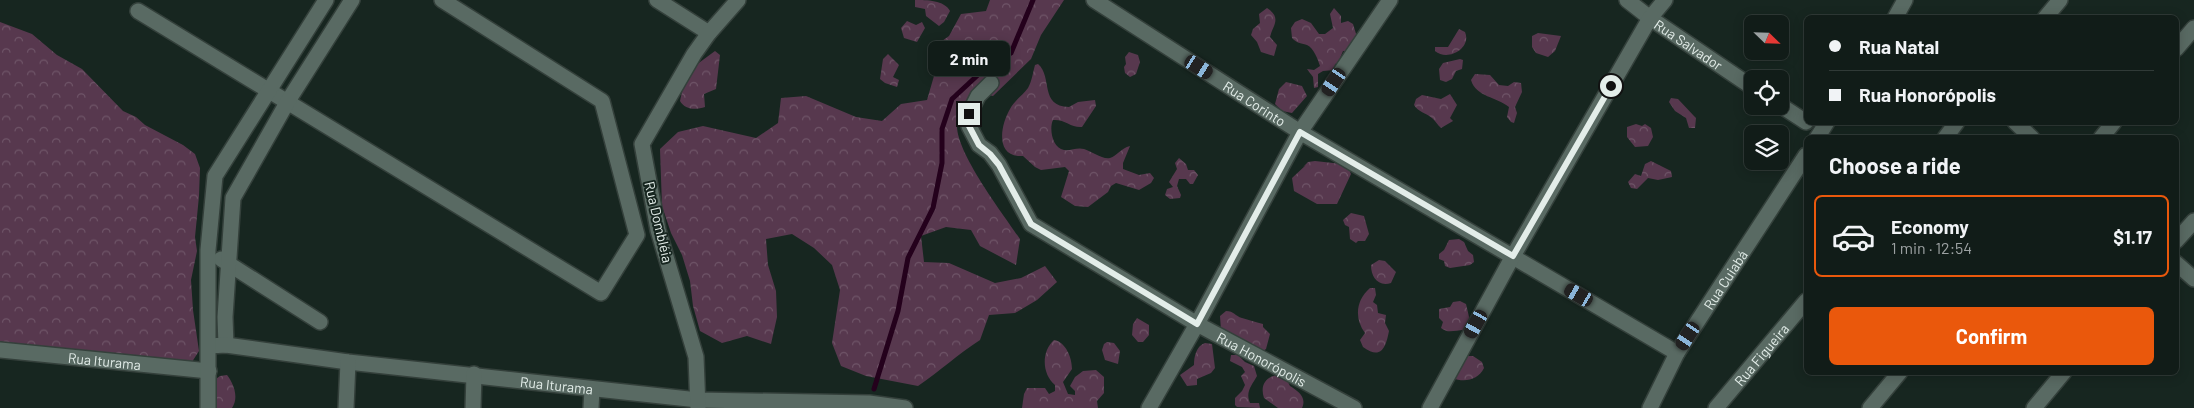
<!DOCTYPE html>
<meta charset="utf-8">
<style>
body{margin:0;font-family:Barlow,sans-serif;background:#1e2925;color:#f1f3f6;height:100vh;display:flex;flex-direction:column;font-size:19px;white-space:nowrap}
*{box-sizing:border-box;margin:0}
p{font-size:16px;color:#9ca1a2}
.icon{flex:none;width:28px;height:28px;fill:none;stroke:currentColor;stroke-width:2;stroke-linecap:round;stroke-linejoin:round}
.map{position:relative;flex:1;overflow:hidden}
.drawer{position:absolute;left:1804px;top:135px;width:375px;height:240px;display:flex;flex-direction:column;background:#111c18;border-radius:8px;box-shadow:0 2px 12px #0003,0 0 0 1px #303a37}
.drawer>*{flex:none}
.banner{position:absolute;left:1804px;top:15px;width:375px;height:110px;border-radius:8px;box-shadow:0 2px 12px #0003,0 0 0 1px #303a37;display:grid;align-content:center;height:110px;padding:0 25px;background:#111c18}
.needle{width:32px;rotate:113deg}
.buttons{position:absolute;left:1744px;top:15px;display:grid;gap:10px}
.buttons a{display:grid;place-items:center;width:45px;height:45px;border-radius:8px;background:#111c18;box-shadow:0 2px 12px #0003,0 0 0 1px #303a37;font-size:25px}
.end{position:absolute;width:22px;height:22px;margin:-11px;border:6px solid #e3ede9;background:#111;box-shadow:0 0 0 2px #111}
.from{border-radius:50%}
.bubble{position:absolute;height:35px;border-radius:8px;background:#111c18;box-shadow:0 2px 12px #0003,0 0 0 1px #303a37;font-size:16px;font-weight:700;line-height:35px;text-align:center}
.car{position:absolute;width:15px;height:30px;margin:-15px -8px;border-radius:6px;box-shadow:0 0 4px 1px #0007;background:linear-gradient(#222 24%,#8ab4d8 0 40%,#222 0 76%,#8ab4d8 0 86%,#222 0)}
.banner b{display:flex;align-items:center;gap:18px;height:48px;font-size:19px}
.banner b+b{border-top:1px solid #303a37}
.banner i{width:12px;height:12px;background:#f1f3f6}
ul{padding:0;list-style:none}
li{display:flex;align-items:center;gap:15px;height:82px;margin:0 10px 8px;padding:0 15px;border:2px solid transparent;border-radius:8px}
li div{flex:1}
li b{display:block;font-size:19px}
li em{font-style:normal;font-weight:700}
li.on{border-color:#ea580c}
li>.icon{width:45px;height:45px;stroke-width:1.5}
h2{padding:0 25px;font-size:22px;line-height:60px}
.action{display:flex;gap:10px;margin-top:auto;padding:10px 25px}
.action a{flex:1;height:58px;border-radius:8px;background:#ea580c;color:#fff;font-size:20px;font-weight:700;line-height:58px;text-align:center}
.map>svg:first-child{display:block}
.forest{fill:url(#forest-crowns)}
.lines{fill:none;stroke-linecap:round;stroke-linejoin:round}
.stream{stroke:#24011c;stroke-width:5}
.street-casing{stroke:#34403b;stroke-width:18}
.street{stroke:#596a63;stroke-width:15}
.route{stroke:#e3ede9;stroke-width:6}
.labels{text-anchor:middle;dominant-baseline:central;stroke-width:4;stroke-linejoin:round;paint-order:stroke}
.street-label{font-size:14px;fill:#e3ede9;stroke:#172620}
</style>
<div class="map">
<svg width="2194" height="408" viewBox="0 0 2194 408">
<defs>
<pattern id="forest-crowns" width="20" height="18" patternUnits="userSpaceOnUse" patternTransform="scale(1.25)"><rect width="20" height="18" fill="#57384e"/><path d="M2 6a3 3 0 1 1 6 0M12 15a3 3 0 1 1 6 0" fill="none" stroke="#6f5568"/></pattern>
</defs>
<rect width="100%" height="100%" fill="#172620"/>
<path class="forest" d="M915 0C927 0 944 0 950 11L944 22 939 26 926 16 925 9 915 7Z
M990 0H1064L1041 35 1031 59 993 96 976 92C969 102 957 112 957 125 956 153 1004 215 1020 239L1016 265 980 246 971 230 946 227 921 236 924 262 949 263 995 283 1021 278 1045 266 1057 282 1037 300 1015 313 989 315 980 340C958 354 940 371 918 386L866 376 841 366 832 343 840 290 832 265 814 248 792 234 766 239 768 265 776 291 777 317 771 344 747 336 722 343 700 331 693 306 690 281 682 255 671 233 662 206 660 149 678 132 703 126 756 138 778 123 781 98 806 96 856 117 882 121 901 104 927 100 934 76 928 51 949 36 961 14 986 11Z
M1267 8C1282 18 1273 25 1270 37L1277 45 1274 56 1261 52 1257 42 1251 35 1253 29 1260 23 1259 14Z
M1334 8 1341 16V23L1348 21 1353 24 1357 37 1350 52 1343 51 1338 63 1335 64 1334 70 1323 71 1318 74V87L1314 88 1313 77 1307 69 1314 70 1320 66C1318 60 1314 48 1307 45 1300 43 1297 43 1292 38L1291 28 1295 22 1302 19 1311 23 1319 34H1325L1333 28 1330 14Z
M907 21 916 25 922 22 925 28 917 42 904 38 901 28Z
M0 22 32 34 57 55 82 69 123 111 136 117 145 125 183 145 195 154 200 168 199 196 195 237 197 251 191 280 193 310 199 351 190 365 0 343Z
M1459 29 1465 32C1472 48 1448 62 1435 51V47H1448Z
M1538 33 1561 36 1555 51 1548 57 1536 53 1532 47V36Z
M715 51 720 55 716 89 704 94 705 107C696 110 685 110 680 101L683 87 696 65Z
M1129 52 1138 55 1140 62 1136 74 1130 77 1125 73 1124 67 1126 64 1125 57Z
M888 54 899 65 893 77 899 80 897 87 885 83 880 79 883 59Z
M1460 59 1463 60 1462 69 1456 71 1452 79 1446 82 1440 80 1439 69 1443 63Z
M1038 64C1053 77 1039 106 1069 107L1078 102 1095 100 1096 106 1082 127C1071 128 1065 119 1053 120 1049 128 1052 148 1064 150 1071 151 1077 147 1084 149 1091 151 1103 160 1110 158 1117 156 1121 148 1130 146L1123 163V169L1139 175 1150 173 1154 178 1151 183 1139 190 1116 183 1111 186 1108 192 1088 207 1075 206 1061 197 1069 171 1065 167 1041 170 1035 167 1023 156C995 158 1000 126 1010 109 1014 101 1023 95 1028 88 1032 81 1033 72 1035 65Z
M1475 74 1490 75 1499 85 1508 86 1514 82 1521 83 1522 92 1515 107 1517 113 1514 123 1511 122 1507 117 1509 107C1497 97 1476 97 1471 80Z
M1286 82 1302 86 1307 96 1292 113 1282 111 1275 104 1279 89Z
M1450 94 1457 105 1450 118 1453 121 1441 128C1437 125 1436 121 1432 118 1426 113 1418 112 1414 105L1416 99 1422 95 1441 99Z
M1671 98 1678 99 1694 116 1696 118 1695 128H1689L1686 118 1675 111 1669 102Z
M1636 124 1642 126 1645 124 1651 128 1653 137 1648 146 1635 147 1627 137V127Z
M1179 158 1186 164 1188 170H1194L1198 175 1193 184H1190L1186 179H1179L1177 186 1181 195 1180 198 1170 199 1165 195 1167 189 1173 187 1169 182 1177 169 1175 163Z
M1315 161 1342 164 1348 167 1351 174 1337 204H1317L1294 191 1292 178 1306 165 1303 167 1308 162Z
M1651 161 1671 171 1672 177 1658 180 1648 178 1637 189 1631 188 1628 182 1635 174 1641 176 1645 164Z
M1351 213 1364 216 1369 234 1365 241H1358L1356 243 1350 239 1349 227 1345 225 1343 220Z
M1459 239 1464 242 1468 251 1473 255 1474 262 1470 265 1450 268 1445 266 1444 261 1439 259V254L1444 250 1449 240Z
M1379 260 1385 261 1396 272 1391 283C1378 287 1371 277 1371 265Z
M1370 288H1375L1376 295 1373 302 1377 305 1378 313 1386 315 1385 323 1389 331C1386 346 1382 361 1363 347L1360 340 1365 333C1354 318 1356 300 1370 288Z
M1460 301 1466 304 1470 321 1464 330C1455 330 1448 334 1441 328L1443 322 1439 318V309L1450 307 1453 302Z
M1226 311C1234 311 1235 316 1242 318 1249 320 1255 322 1263 324V327L1270 334 1266 349 1260 353 1221 330 1220 316Z
M1137 318 1149 325V335L1143 342H1138L1132 335 1133 324Z
M1054 340C1066 342 1072 358 1072 369L1063 382 1068 394 1075 395V391L1070 386 1075 377 1083 371 1096 370 1104 377V393L1097 401 1098 408H1022L1024 394 1027 388H1045L1049 394 1055 391V385C1042 374 1041 352 1054 340Z
M1107 342 1114 343 1120 351 1118 364 1105 360 1102 350 1104 344Z
M1205 343 1212 344 1215 368 1211 373 1197 379V385L1187 386 1180 375 1194 365C1194 357 1196 346 1205 343Z
M1231 355H1238L1245 362 1254 366 1257 376C1252 385 1245 392 1250 403H1259L1260 408 1237 407 1235 405V398L1242 391 1245 385 1241 376 1245 372 1242 367 1230 361Z
M1466 356H1473L1482 362 1484 368C1478 380 1465 383 1452 378Z
M227 375C234 384 239 398 232 408H210L209 384 220 376Z
M1277 375 1287 380 1290 386C1298 391 1307 397 1302 408H1278L1264 398C1260 386 1265 377 1277 375Z"/>
<g class="lines">
<path class="stream" d="M874 389 898 311 908 258 933 208 942 163V129L952 99 980 73 1011 53 1033 0"/>
<g class="street-casing">
<g id="street">
<path d="M657 0 709 33"/>
<path id="s1" d="M1094 0 1300 132 1677 353"/>
<path id="s2" d="M1627 0 1650 18 1752 87"/>
<path d="M138 11 601 293 637 235 602 101 442 0"/>
<path d="M1895 18 1905 0"/>
<path d="M2045 18 2060 0"/>
<path d="M2176 49 2194 28"/>
<path id="s3" d="M991 83 978 96 969 114V126L979 145 990 153 999 165 1031 224 1197 324 1354 408"/>
<path d="M1780 105 1806 122"/>
<path d="M2015 122 2032 138"/>
<path d="M1817 138 1827 122"/>
<path d="M1945 138 1957 122"/>
<path d="M2101 138 2114 122"/>
<path d="M2176 241 2194 221"/>
<path d="M221 259 320 322"/>
<path d="M2176 263 2194 279"/>
<path d="M226 345 225 317 233 198 288 101 352 0"/>
<path id="s4" d="M209 346 226 345 348 362 698 400 869 403 905 408"/>
<path id="s5" d="M0 350 209 371"/>
<path d="M208 408V250L215 176 326 0"/>
<path d="M346 408 348 362"/>
<path d="M473 408 474 374"/>
<path d="M591 408 592 389"/>
<path d="M698 408 696 357 658 230 642 144 694 54 709 33 738 0"/>
<path d="M1149 408 1197 324 1300 132 1390 0"/>
<path d="M1430 408 1513 256 1650 18 1665 0"/>
<path id="s6" d="M1650 408 1677 353 1806 155"/>
<path id="s7" d="M1716 408 1806 301"/>
<path d="M1870 408 1900 372"/>
<path d="M2034 408 2064 372"/>
</g>
</g>
<use href="#street" class="street"/>
</g>
<g class="lines">
<path class="route" d="M969 114V126L979 145 990 154 999 165 1031 224 1197 324 1300 132 1513 256 1611 86"/>
</g>
<g class="labels">
<g class="street-label">
<text stroke="none"><textPath href="#s2" startOffset="76">Rua Salvador</textPath></text>
<text stroke="none"><textPath href="#s1" startOffset="191">Rua Corinto</textPath></text>
<text transform="translate(659 222) rotate(77)">Rua Dombléia</text>
<text stroke="none"><textPath href="#s6" startOffset="149">Rua Cuiabá</textPath></text>
<text stroke="none"><textPath href="#s7" startOffset="70">Rua Figueira</textPath></text>
<text stroke="none"><textPath href="#s3" startOffset="435">Rua Honorópolis</textPath></text>
<text stroke="none"><textPath href="#s5" startOffset="105">Rua Iturama</textPath></text>
<text stroke="none"><textPath href="#s4" startOffset="350">Rua Iturama</textPath></text>
</g>
</g>
</svg>
<div class="buttons">
<a><svg class="needle" viewBox="-14 -14 28 28"><path d="M0-13l5 13h-10z" fill="#e53935"/><path d="M0 13l5-13h-10z" fill="#9ca1a2"/></svg></a>
<a><svg class="icon" aria-label="locate" viewBox="0 0 24 24"><circle cx="12" cy="12" r="6"/><path d="M12 2v4M12 18v4M2 12h4M18 12h4"/></svg></a>
<a><svg class="icon" aria-label="layers" viewBox="0 0 24 24"><path d="M12 4l9 5-9 5-9-5zM3 14l9 5 9-5"/></svg></a>
</div>
<i class="end from" style="left:1611px;top:86px"></i>
<i class="end" style="left:969px;top:114px"></i>
<div class="bubble" style="left:928px;top:41px;width:82px">2 min</div>
<i class="car" style="left:1199px;top:67px;rotate:122deg"></i>
<i class="car" style="left:1334px;top:82px;rotate:214deg"></i>
<i class="car" style="left:1579px;top:295px;rotate:300deg"></i>
<i class="car" style="left:1476px;top:324px;rotate:209deg"></i>
<i class="car" style="left:1688px;top:336px;rotate:213deg"></i>
<div class="banner">
<b><i class="from"></i>Rua Natal</b>
<b><i></i>Rua Honorópolis</b>
</div>
<section class="drawer">
<h2>Choose a ride</h2>
<ul>
<li class="on"><svg class="icon" aria-label="car" viewBox="0 0 24 24"><path d="M5 17H2v-5l4-1 3-4h7l3 4 3 1v5h-3M9 17h6M6 11h13"/><circle cx="7" cy="17" r="2"/><circle cx="17" cy="17" r="2"/></svg><div><b>Economy</b><p>1 min · 12:54</p></div><em>$1.17</em></li>
</ul>
<div class="action"><a>Confirm</a></div>
</section>
</div>
